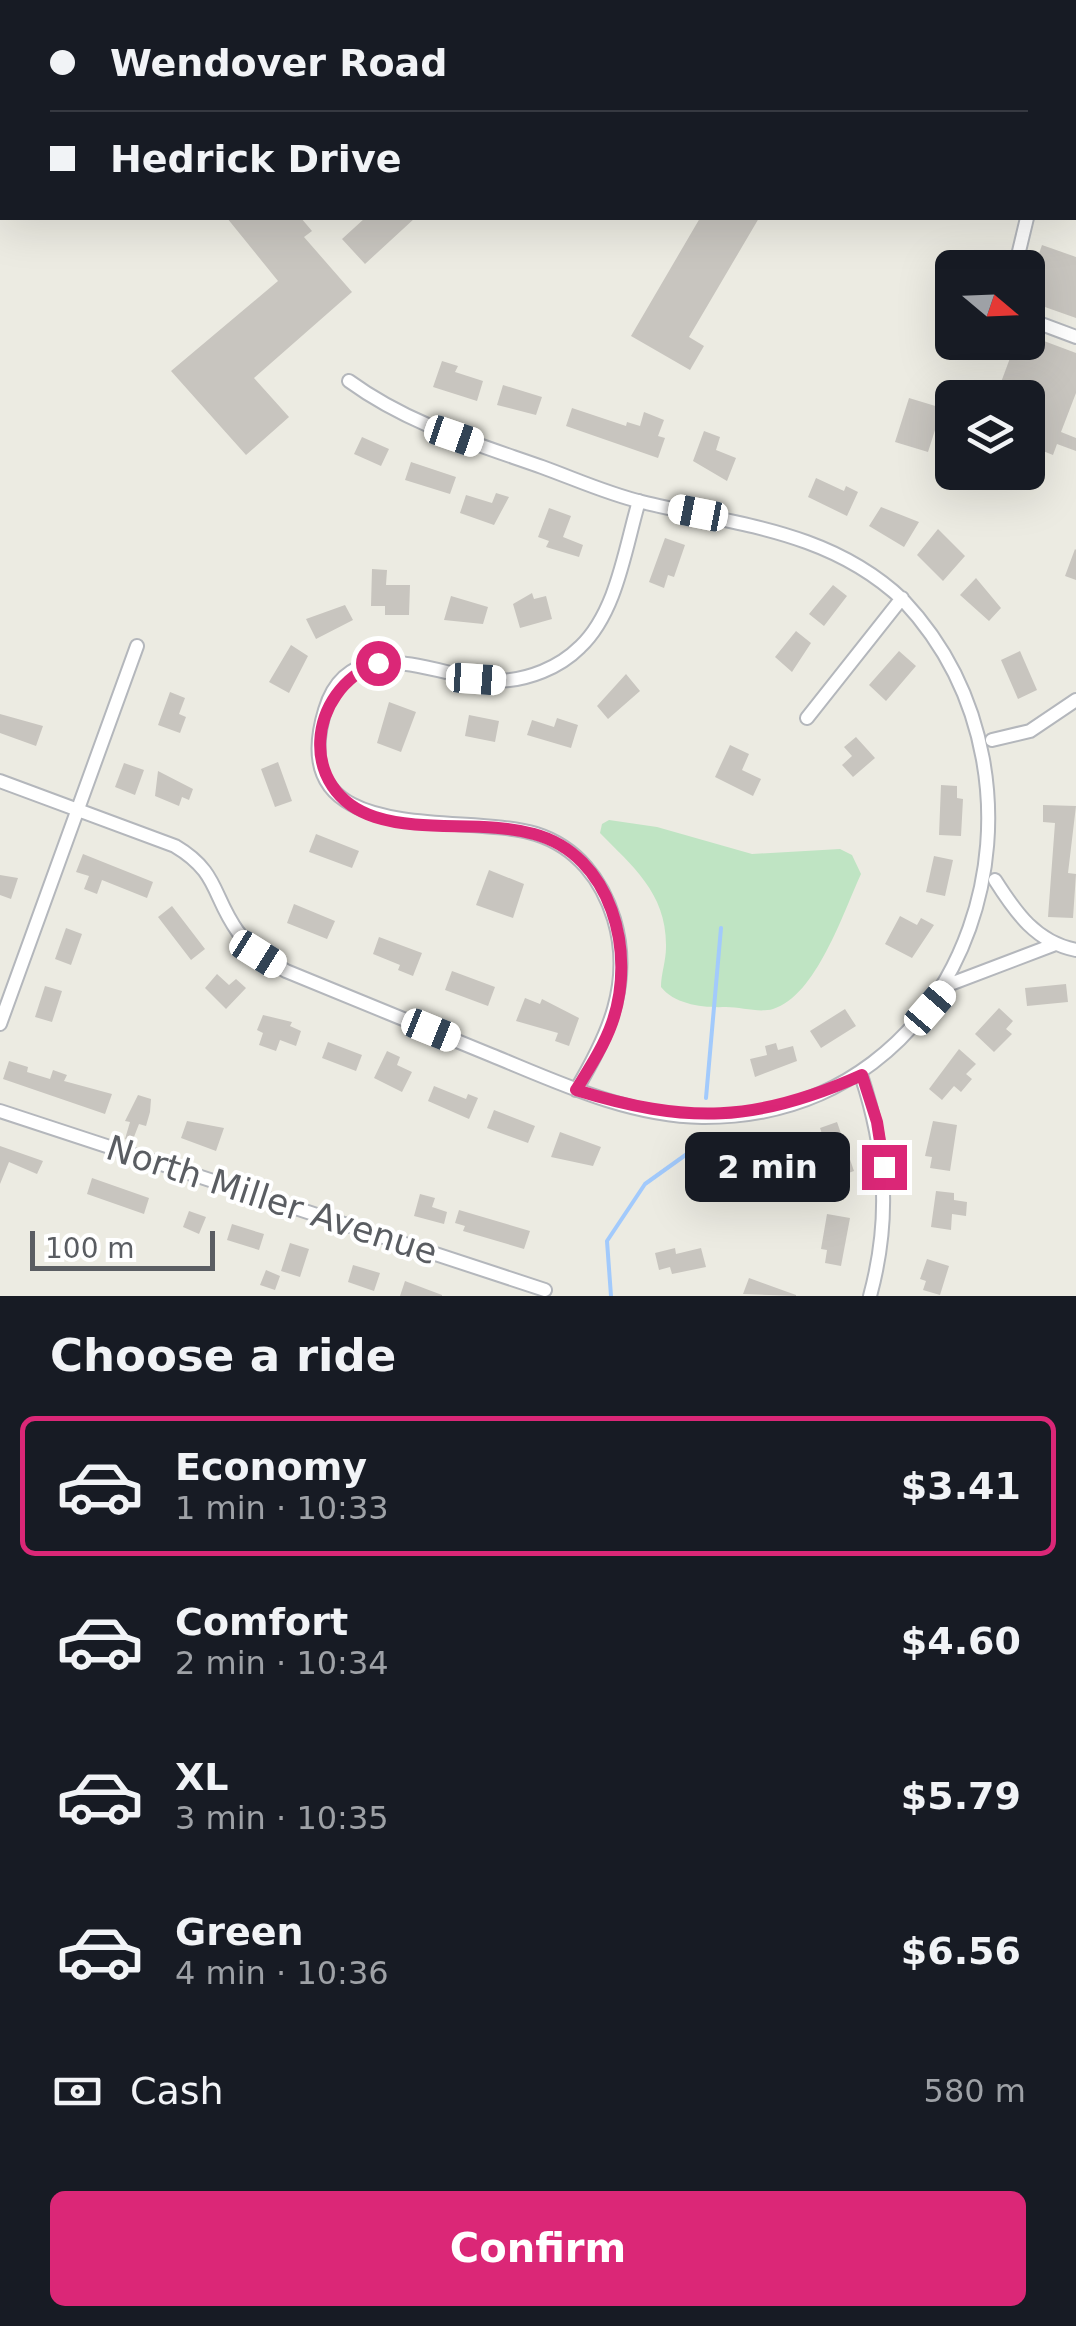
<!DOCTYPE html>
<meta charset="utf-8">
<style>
body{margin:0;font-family:"DejaVu Sans",sans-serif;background:#242831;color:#f1f3f6;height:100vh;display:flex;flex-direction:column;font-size:38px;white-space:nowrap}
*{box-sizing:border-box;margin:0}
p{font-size:32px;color:#9ea1a6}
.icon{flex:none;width:55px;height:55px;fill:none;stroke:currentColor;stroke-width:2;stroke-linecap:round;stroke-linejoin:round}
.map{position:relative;height:1296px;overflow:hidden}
.details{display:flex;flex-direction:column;background:#171b24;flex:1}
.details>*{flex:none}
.banner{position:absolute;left:0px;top:0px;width:1078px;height:220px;box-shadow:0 10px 40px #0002;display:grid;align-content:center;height:220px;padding:0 50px;background:#171b24}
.needle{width:65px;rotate:109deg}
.buttons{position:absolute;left:935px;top:250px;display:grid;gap:20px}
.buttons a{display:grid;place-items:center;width:110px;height:110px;border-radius:15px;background:#171b24;box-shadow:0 10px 40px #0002;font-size:50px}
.scale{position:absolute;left:30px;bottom:25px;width:185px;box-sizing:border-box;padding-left:10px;border:5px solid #5a5d62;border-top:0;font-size:28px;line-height:35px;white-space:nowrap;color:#5a5d62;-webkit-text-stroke:8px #fff;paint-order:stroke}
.end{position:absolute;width:45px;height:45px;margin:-22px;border:12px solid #db2777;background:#fff;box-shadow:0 0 0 5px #fff}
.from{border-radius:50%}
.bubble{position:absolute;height:70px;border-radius:15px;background:#171b24;box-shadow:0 10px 40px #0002;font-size:32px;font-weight:700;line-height:70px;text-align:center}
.car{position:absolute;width:30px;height:60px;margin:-30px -15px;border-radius:12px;box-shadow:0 0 8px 2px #0007;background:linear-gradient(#fff 24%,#345 0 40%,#fff 0 76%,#345 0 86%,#fff 0)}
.banner b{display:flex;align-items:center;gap:35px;height:95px;font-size:38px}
.banner b+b{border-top:2px solid #363941}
.banner i{width:25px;height:25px;background:#f1f3f6}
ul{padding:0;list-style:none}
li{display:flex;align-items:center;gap:30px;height:140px;margin:0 20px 15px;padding:0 30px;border:5px solid transparent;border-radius:15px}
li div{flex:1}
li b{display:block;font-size:38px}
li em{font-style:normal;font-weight:700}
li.current{border-color:#db2777}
li>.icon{width:90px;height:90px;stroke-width:1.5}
h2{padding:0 50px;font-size:45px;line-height:120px}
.pay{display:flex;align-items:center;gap:25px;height:110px;padding:0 50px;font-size:38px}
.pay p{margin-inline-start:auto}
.primary-button{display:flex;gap:20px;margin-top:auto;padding:20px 50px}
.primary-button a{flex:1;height:115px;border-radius:15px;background:#db2777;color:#fff;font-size:40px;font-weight:700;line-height:115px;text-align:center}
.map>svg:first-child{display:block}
.green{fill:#bfe4c3}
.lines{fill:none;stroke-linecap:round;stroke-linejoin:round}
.stream{stroke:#a2cafc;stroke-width:4}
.building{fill:#c8c5bf}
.minor-casing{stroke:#b4b7bc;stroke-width:16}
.minor{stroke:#fff;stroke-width:12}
.route{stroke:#db2777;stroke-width:12}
.labels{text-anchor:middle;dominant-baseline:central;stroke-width:8;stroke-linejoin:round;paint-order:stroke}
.street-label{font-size:35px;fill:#5a5d62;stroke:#fff}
</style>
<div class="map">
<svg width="1076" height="1296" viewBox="0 0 1076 1296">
<rect width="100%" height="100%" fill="#ecebe2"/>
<path class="green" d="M609 820 657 827 752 854 840 849 852 855 861 874C843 913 816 996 773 1009 759 1013 741 1007 726 1007 705 1008 675 1005 661 987 661 974 666 961 666 947 667 893 632 866 600 833L602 824Z"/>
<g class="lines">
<path class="stream" d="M706 1098 721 928
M611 1296 607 1241 645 1184 705 1141"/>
</g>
<path class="building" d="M227 218H301L312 231 304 237 352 292 254 378 289 417 246 455 171 371 278 281Z
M365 218H415L365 264 342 239Z
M700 218H759L689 337 704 346 690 370 631 336Z
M1042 245 1076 257V318L1028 301V286Z
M1028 335 1076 353V393L1061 432 1076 438V451L1057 444 1053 455 1028 445V398L991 394 995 383 1000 385 1016 342H1028Z
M442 361 458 366 455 372 483 381 477 401 433 387Z
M503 385 542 397 536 415 497 405Z
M909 398 942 408 928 452 895 442Z
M572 408 626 426 627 422 640 426 644 412 664 420 658 436 665 438 658 458 566 426Z
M704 431 720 437 716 450 736 458 727 481 693 461Z
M362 437 389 449 381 466 354 454Z
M411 462 456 477 450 494 405 480Z
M816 478 844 491 846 486 858 492 847 516 808 497Z
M496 493 509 497 494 525 460 513 466 495 492 503Z
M881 507 919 522 904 547 869 526Z
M549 508 571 516 563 537 583 545 579 557 546 547 549 541 538 537Z
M938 529 965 556 943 581 917 555Z
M665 538 685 545 674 577 668 575 664 588 649 582Z
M1075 549 1076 550V580L1065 576Z
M372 569 387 570 386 585H410L409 615H385V606H371Z
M976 578 1001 608 989 621 960 595Z
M833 585 847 596 824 626 809 614Z
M532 593 534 599 546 596 552 619 520 628 513 604Z
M451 596 488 607 483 624 444 620Z
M345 605 353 620 316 639 306 619Z
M796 631 811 643 792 672 775 657Z
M291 645 308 656 289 693 269 682Z
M899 651 916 666 886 701 869 685Z
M1020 651 1037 690 1018 699 1001 660Z
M626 674 640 691 608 719 597 706Z
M170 692 185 698 179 714 186 717 180 733 158 725Z
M389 702 416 712 401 752 377 743Z
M0 714 43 726 36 746 0 733Z
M469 715 499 721 495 742 465 736Z
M557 718 578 725 571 748 527 735 532 720 554 727Z
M856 737 875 758 853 777 842 765 852 756 844 747Z
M730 745 749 754 742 770 761 779 753 796 715 777Z
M278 762 292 801 275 807 261 769Z
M124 763 144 770 135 795 115 787Z
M158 771 193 789 189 800 182 797 179 806 155 796Z
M941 785 957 786V798L963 799 961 836 939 835Z
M1043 805 1076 806 1068 873 1076 874 1073 918 1048 917 1055 823 1043 822Z
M316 834 359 851 352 868 309 852Z
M83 854 153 882 147 898 102 880 97 894 84 889 89 876 76 872Z
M934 856 953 860 945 896 926 892Z
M489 870 524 884 513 918 476 905Z
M0 875 18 878 11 899 0 895Z
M294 904 335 921 327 939 287 923Z
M172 906 205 949 191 960 158 917Z
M900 916 917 925 921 918 934 925 912 958 885 944Z
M66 928 82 934 71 965 55 959Z
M379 937 422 953 413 976 398 970 400 965 373 954Z
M452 971 495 987 488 1006 445 990Z
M217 974 229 985 236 979 246 988 226 1009 205 988Z
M1066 984 1068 1002 1027 1006 1025 988Z
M45 986 62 991 52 1022 35 1017Z
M525 998 540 1004 542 999 579 1018 569 1046 555 1041 558 1033 516 1021Z
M999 1008 1013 1021 1006 1029 1012 1034 994 1052 975 1034Z
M845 1009 856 1026 821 1048 810 1031Z
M263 1015 292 1022 290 1026 301 1031 296 1046 280 1040 276 1051 259 1045 263 1033 257 1030Z
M328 1042 362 1055 356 1071 322 1058Z
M776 1043 778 1050 793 1046 797 1061 755 1077 750 1059 767 1055 765 1046Z
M959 1049 976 1064 966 1074 972 1079 961 1092 954 1086 942 1100 929 1089Z
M387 1051 400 1057 397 1065 412 1072 402 1092 374 1078Z
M9 1061 28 1067 27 1072 50 1079 53 1070 67 1075 64 1081 112 1094 105 1114 3 1079Z
M434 1086 466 1099 468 1094 478 1098 469 1119 428 1101Z
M138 1095 151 1099 150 1112 146 1126 139 1124 132 1142 125 1139 130 1122 125 1121Z
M494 1110 535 1126 528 1143 487 1128Z
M187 1121 224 1128 216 1151 181 1138Z
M933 1121 957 1125 950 1171 930 1168 932 1157 925 1156Z
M837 1122 854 1171 837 1177 820 1128Z
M560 1132 601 1147 593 1166 551 1157Z
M0 1146 43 1161 37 1174 9 1162 0 1184Z
M764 1149V1156L788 1154 789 1172 767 1173 768 1181 748 1183 745 1150Z
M92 1178 149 1198 144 1214 87 1194Z
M936 1191 954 1193V1200L967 1202 966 1216 952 1214 951 1230 931 1227Z
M420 1194 435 1198 432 1207 447 1212 444 1224 414 1216Z
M459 1210 530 1231 524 1249 463 1231 465 1226 455 1223Z
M189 1211 206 1217 199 1234 183 1227Z
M827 1214 850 1218 841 1266 825 1263 827 1250 821 1249Z
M232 1224 264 1234 259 1250 227 1240Z
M290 1243 309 1249 300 1277 281 1271Z
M675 1248 676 1254 701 1248 706 1267 672 1274 670 1267 659 1270 655 1253Z
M927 1259 949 1266 940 1295 923 1290 926 1281 920 1279Z
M353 1265 380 1273 374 1291 348 1282Z
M266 1270 280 1276 275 1290 260 1285Z
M749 1278 796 1295V1296L743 1294Z
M405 1281 442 1295V1296H400Z"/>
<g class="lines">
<g class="minor-casing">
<path id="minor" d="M222 2 225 0
M825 2 827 0
M1075 21 1076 17
M0 136 2 139
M0 184 2 182
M1015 268 1027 218
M1028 319 1076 337
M807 718 902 598
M992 740 1030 731 1076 700
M0 781 175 846C219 872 212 896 238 932 252 950 267 960 286 971 354 999 423 1027 491 1055 557 1082 628 1116 702 1117 974 1119 1076 784 903 600 829 530 736 525 642 502 608 494 575 479 542 467 474 443 408 424 349 381
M995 880C1016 913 1036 942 1076 950
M953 983 1053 945
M0 1024 137 646
M861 1075C886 1151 891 1219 870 1296
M576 1090C608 1036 633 983 614 919 602 880 577 847 536 834 462 811 282 851 325 710 351 624 445 681 498 681 528 680 559 668 580 647 617 612 625 548 639 501
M0 1111 545 1290"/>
</g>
<use href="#minor" class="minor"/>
</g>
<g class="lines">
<path class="route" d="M378 663C306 690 297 792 375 817 425 833 482 820 534 834 612 855 637 953 612 1023 604 1046 589 1069 576 1090 686 1124 756 1123 862 1075L877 1122 884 1167"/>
</g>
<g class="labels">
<g class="street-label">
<text transform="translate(272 1200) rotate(18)">North Miller Avenue</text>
</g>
</g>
</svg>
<div class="buttons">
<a><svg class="needle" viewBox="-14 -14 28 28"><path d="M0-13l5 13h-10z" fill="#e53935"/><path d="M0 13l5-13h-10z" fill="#9ea1a6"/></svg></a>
<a><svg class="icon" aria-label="layers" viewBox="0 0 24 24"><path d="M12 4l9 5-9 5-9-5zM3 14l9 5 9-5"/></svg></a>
</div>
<div class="scale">100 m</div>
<i class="end from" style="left:378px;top:663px"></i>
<i class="end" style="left:884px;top:1167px"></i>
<div class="bubble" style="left:685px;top:1132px;width:165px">2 min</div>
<i class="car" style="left:454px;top:436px;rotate:109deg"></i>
<i class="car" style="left:698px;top:513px;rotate:281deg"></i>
<i class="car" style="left:476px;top:679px;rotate:94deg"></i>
<i class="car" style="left:258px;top:954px;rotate:122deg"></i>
<i class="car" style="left:930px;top:1008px;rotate:41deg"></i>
<i class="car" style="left:431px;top:1030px;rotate:112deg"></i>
<div class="banner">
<b><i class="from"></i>Wendover Road</b>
<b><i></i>Hedrick Drive</b>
</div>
</div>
<section class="details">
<h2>Choose a ride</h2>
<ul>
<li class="current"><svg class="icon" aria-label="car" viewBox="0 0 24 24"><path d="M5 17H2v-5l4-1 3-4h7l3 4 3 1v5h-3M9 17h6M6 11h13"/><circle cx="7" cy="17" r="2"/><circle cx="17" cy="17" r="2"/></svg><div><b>Economy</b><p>1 min · 10:33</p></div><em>$3.41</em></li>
<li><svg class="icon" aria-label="car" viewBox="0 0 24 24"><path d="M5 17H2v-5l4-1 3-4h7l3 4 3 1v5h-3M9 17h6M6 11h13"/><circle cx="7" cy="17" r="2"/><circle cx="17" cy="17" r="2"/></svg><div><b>Comfort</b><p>2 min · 10:34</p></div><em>$4.60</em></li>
<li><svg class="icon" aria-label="car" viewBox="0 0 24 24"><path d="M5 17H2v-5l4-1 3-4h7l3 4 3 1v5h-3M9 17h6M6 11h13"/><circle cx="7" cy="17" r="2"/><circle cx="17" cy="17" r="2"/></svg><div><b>XL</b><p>3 min · 10:35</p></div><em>$5.79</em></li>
<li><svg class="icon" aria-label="car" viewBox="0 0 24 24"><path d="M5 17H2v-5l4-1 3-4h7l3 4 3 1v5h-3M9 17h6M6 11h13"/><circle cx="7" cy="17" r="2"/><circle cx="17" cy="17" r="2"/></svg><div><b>Green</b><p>4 min · 10:36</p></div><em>$6.56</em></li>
</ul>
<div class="pay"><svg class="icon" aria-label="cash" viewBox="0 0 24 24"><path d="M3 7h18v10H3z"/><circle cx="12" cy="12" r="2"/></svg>Cash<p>580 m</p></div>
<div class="primary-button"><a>Confirm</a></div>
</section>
